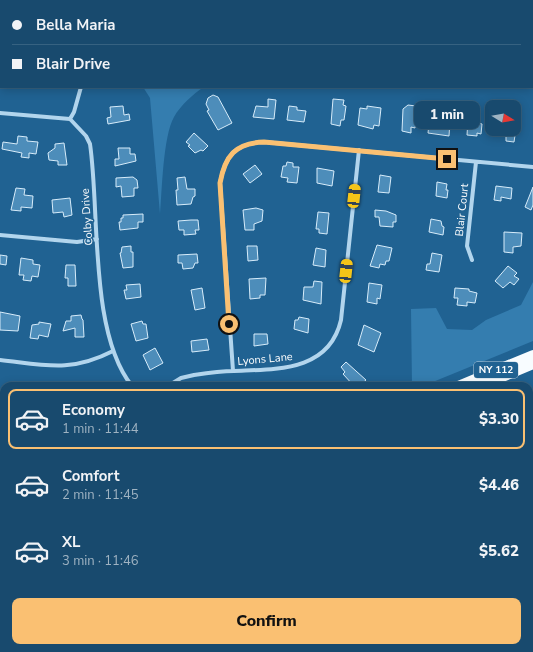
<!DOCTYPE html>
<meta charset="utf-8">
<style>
body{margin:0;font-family:"Nunito Sans",sans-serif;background:#215173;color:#f1f3f6;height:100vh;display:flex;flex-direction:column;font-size:15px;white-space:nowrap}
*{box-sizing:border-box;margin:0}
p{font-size:13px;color:#9fb3c2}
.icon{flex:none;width:22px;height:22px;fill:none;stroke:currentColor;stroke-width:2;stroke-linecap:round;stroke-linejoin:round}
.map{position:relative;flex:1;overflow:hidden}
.details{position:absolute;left:0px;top:382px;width:533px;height:270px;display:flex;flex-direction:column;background:#184a6e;border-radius:12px 12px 0 0;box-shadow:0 2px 10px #0003,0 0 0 1px #366281}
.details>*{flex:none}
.banner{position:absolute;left:0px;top:0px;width:533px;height:88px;box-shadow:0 2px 10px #0003,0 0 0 1px #366281;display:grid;align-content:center;height:88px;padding:0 12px;background:#184a6e}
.needle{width:26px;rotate:101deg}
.fabs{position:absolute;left:485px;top:100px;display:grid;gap:8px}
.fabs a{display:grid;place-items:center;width:36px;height:36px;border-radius:8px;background:#184a6e;box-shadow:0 2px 10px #0003,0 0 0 1px #366281;font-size:20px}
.end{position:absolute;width:18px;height:18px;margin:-9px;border:5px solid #fac072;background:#111;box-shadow:0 0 0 2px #111}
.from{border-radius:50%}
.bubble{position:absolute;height:28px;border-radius:8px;background:#184a6e;box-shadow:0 2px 10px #0003,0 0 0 1px #366281;font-size:13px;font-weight:800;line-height:28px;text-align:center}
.car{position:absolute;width:12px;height:24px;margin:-12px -6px;border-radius:5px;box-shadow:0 0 3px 1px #0007;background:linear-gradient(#f5c518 24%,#345 0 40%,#f5c518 0 76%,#345 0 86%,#f5c518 0)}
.banner b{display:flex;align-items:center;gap:14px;height:38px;font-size:15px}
.banner b+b{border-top:1px solid #366281}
.banner i{width:10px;height:10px;background:#f1f3f6}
ul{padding:7px 0 0;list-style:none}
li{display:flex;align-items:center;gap:12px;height:60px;margin:0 8px 6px;padding:0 4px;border:2px solid transparent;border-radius:8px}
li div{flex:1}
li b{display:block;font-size:15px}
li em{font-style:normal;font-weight:800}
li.active{border-color:#fac072}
li>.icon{width:36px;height:36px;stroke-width:1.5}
.button{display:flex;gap:8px;margin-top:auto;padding:8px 12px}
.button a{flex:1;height:46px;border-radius:8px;background:#fac072;color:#111;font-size:16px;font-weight:800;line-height:46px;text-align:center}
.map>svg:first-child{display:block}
.green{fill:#347daf}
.building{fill:#4d8dba;stroke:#d7ecfa}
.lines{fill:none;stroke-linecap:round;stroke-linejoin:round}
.lane{stroke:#b2d5ed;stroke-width:3}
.street{stroke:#b2d5ed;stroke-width:4}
.primary{stroke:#f8fcff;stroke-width:10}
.route{stroke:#fac072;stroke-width:5}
.labels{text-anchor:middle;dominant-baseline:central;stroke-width:3;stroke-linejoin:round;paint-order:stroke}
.shield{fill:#206292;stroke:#bcd0de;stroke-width:1}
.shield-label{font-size:10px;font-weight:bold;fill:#fff}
.street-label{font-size:11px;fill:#fff;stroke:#206292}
</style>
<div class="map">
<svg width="533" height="652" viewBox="0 0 533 652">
<rect width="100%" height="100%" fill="#206292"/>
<path class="green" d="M0 0H96L99 1H1V54Z
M143 87H204C193 94 180 106 174 117 163 136 162 191 160 214L150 98Z
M533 282V341L423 386H412L411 309 436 308 447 329 472 330 486 320 521 305Z
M0 427 4 433V484H0Z"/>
<path class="building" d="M213 95 218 97 232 123 218 130 207 111 209 110 206 104 208 98Z
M268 99 276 100 274 119 253 117 256 106 268 107Z
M333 99 344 100 343 105 346 106 344 120H341L340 126 331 124Z
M408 105 416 106 417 116 422 117 421 123H416L415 128 411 127V133L402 131 403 109Z
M123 106 124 115 129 114 130 120 108 124 107 118 111 117 110 107Z
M289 106 297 107V110L306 111 304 122 287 120Z
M367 106 381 108 379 126 374 125 373 129 358 125 360 108 367 109Z
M437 116 448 118 450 121 449 136 428 133 429 124H433V120Z
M468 120 482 124 481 134 477 133V136L467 135Z
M503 129H516L514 142 506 141V135H502Z
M194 133 208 146 203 151 201 150 195 153 188 146 190 145 186 142Z
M18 136 27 137V141L38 142 36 154 29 153V158L21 157 22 153 2 149 3 142 17 144Z
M64 143 67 165H58V161L49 160 48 153 55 148V144Z
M118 148H130V154H135L136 161 115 166V159H119Z
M287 162 293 163V167H299L297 183 287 182 288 178 281 177 283 166H286Z
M255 165 262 174 250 183 243 174Z
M317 168 334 171 332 186 317 183Z
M380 175 391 177 389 193 378 192Z
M133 177 137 180 138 188H134V196L122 197 121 186 116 187V178Z
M185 177 187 189H195V196L193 197 191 204 177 205 176 190H178L177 178Z
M437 182 447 184 446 190H448L447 198 436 196Z
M496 186 512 188 511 199 501 197V201L494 200Z
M533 187V205L531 210 525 207Z
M16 188 25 189 24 195 33 196 32 208 21 207V211L11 210Z
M70 198 72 215 64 217 63 212 53 213 52 200Z
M256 208 263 210 262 221 254 224V230H245L243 210Z
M375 210 386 211 396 215V222H393V227L380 226 379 217H375Z
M318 212 329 213 327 234 319 233V229H316Z
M143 214V222H138V228L120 230 119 222H121V218H123V215Z
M431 219 441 221 442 226 444 227 443 235 429 232Z
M191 220H198L199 230H195L196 234 184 235V230H179L178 221Z
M504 232 522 233 521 246 513 247V253L504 252Z
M377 245 392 248 389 261H386L385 265 380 264 379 268 370 266Z
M131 246V252H133V267L123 268 120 253H121L122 247Z
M247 246H257L258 260 248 261Z
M316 248 326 250 325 267 313 265Z
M432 253 442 255 439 272 426 270 427 264H430Z
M197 254 198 263H195L193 268 183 269 182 263H178V255Z
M0 255 7 256 6 265 0 264Z
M21 258 33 260V264L40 265 38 277 32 276 31 281 23 280 24 275H19Z
M66 265H75L76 286H68V278H65Z
M508 266 517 273 514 276 519 279 514 285 510 282 503 288 495 281Z
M266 278 265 295H260V298L250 299 249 279Z
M314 281 322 282 321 304 303 300 304 287H313Z
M369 283 382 285 380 299 377 298V304L367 302Z
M140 284 141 297 126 299 124 290H127L126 285Z
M202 288 205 308 195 310 191 290Z
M455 288 469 289V291L477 293 475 303 467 302V306L457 305 458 298H454Z
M0 312 20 316 18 331 0 330Z
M81 315 82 319 83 320 84 337H75V328L63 331 66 321H71V316Z
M299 317 309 319 308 333 294 329 295 320H298Z
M142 321 143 324H146L148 338 136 341 131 324Z
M39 322 51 324 48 337 39 335 38 339 30 338 32 325 39 324Z
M364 325 381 333 374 352 358 345Z
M254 334H267L268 344 254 346Z
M207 339 209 350 192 352 191 341Z
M155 348 163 363 150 370 143 355Z
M346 362 366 380 359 386H354L343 374 345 372 341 367Z"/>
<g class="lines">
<path class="lane" d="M0 492 4 498
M0 539 4 537"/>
<path class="street" d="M313 0 315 1
M532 39H533
M0 113 70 119 86 136 90 144C100 212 89 333 132 386
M70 119 74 112 81 87
M0 235 77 242 97 239
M472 260 467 246 476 162
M0 360C45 365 70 373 113 351
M233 371 220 183C225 156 235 143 264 142L533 167
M168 386 181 378 194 375C207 373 221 371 234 371 276 369 329 372 341 320L359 150
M529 579 533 577
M529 612 533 622
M408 648 409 652
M40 652 50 648
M362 652 371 648"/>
<path class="primary" d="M458 386 533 355
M481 386 533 364
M0 586 4 584"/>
</g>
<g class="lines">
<path class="route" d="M229 324 220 183C225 156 235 143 264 142L447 159"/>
</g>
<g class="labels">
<rect class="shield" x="474" y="362" width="44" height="16" rx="3"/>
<g class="shield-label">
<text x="496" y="370">NY 112</text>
</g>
<g class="street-label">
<text transform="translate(462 210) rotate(-84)">Blair Court</text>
<text transform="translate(87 217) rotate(-94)">Colby Drive</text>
<text transform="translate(265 359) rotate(-5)">Lyons Lane</text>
</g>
</g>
</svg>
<div class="fabs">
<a><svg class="needle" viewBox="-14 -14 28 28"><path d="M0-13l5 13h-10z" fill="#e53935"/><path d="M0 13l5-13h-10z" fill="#9fb3c2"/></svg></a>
</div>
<i class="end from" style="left:229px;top:324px"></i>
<i class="end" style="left:447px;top:159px"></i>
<div class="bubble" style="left:414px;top:101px;width:66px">1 min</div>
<i class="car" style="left:354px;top:196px;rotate:6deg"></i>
<i class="car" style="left:346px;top:271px;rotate:6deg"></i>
<div class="banner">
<b><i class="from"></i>Bella Maria</b>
<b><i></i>Blair Drive</b>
</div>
<section class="details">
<ul>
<li class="active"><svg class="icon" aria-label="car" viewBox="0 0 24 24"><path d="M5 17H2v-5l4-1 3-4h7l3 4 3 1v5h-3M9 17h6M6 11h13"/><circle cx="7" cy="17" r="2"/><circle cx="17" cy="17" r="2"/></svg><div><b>Economy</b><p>1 min · 11:44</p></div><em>$3.30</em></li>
<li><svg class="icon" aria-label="car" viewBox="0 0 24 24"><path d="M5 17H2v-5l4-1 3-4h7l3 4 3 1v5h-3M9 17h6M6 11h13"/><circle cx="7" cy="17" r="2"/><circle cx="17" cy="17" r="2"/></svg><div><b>Comfort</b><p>2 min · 11:45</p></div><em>$4.46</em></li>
<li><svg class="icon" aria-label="car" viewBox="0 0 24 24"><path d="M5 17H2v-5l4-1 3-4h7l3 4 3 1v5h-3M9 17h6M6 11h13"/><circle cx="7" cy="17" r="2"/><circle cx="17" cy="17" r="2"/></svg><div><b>XL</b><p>3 min · 11:46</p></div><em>$5.62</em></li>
</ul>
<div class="button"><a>Confirm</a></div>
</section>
</div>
